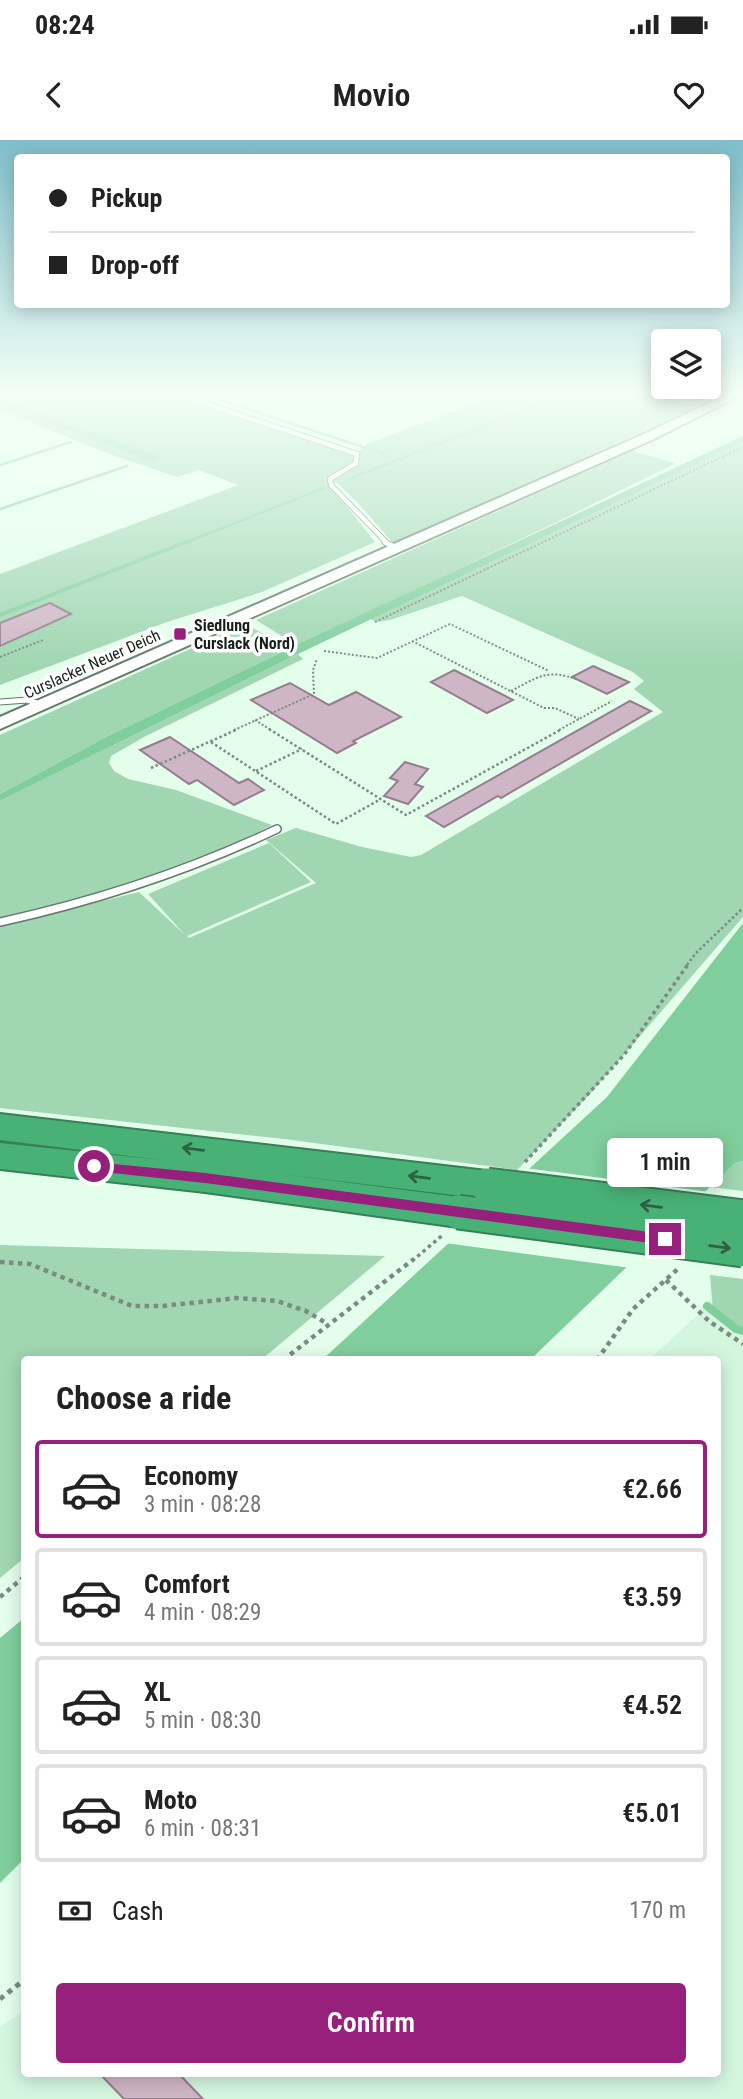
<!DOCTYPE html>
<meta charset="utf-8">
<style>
body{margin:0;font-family:"Roboto Condensed",sans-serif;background:#f6f6f6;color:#222;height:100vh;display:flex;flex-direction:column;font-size:26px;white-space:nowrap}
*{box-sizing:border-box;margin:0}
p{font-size:23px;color:#767676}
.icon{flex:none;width:38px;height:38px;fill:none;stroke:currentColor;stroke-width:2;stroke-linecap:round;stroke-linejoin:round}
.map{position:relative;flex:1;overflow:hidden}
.panel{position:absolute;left:21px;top:1216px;width:700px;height:721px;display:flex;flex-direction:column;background:#fff;border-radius:7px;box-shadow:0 4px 18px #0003}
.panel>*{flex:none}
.banner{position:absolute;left:14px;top:14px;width:716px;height:154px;border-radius:7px;box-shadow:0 4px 18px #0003;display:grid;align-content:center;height:154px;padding:0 35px;background:#fff}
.controls{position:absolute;left:651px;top:189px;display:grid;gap:14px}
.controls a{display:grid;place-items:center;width:70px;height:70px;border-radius:7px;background:#fff;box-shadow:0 4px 18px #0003;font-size:35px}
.end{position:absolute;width:32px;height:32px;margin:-16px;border:9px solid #96207c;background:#fff;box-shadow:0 0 0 4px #fff}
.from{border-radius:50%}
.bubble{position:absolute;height:49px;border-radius:7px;background:#fff;box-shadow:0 4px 18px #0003;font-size:23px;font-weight:600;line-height:49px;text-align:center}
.banner b{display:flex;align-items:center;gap:24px;height:66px;font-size:26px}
.banner b+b{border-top:2px solid #e0e0e0}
.banner i{width:18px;height:18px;background:#222}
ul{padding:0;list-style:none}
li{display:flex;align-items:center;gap:21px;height:98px;margin:0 14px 10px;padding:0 21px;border:4px solid #e0e0e0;border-radius:7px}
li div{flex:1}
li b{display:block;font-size:26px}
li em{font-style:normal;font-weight:600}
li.active{border-color:#96207c}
li>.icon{width:63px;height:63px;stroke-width:1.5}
h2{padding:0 35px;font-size:32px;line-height:84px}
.pay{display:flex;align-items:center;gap:18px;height:77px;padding:0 35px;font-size:26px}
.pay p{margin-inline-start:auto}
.button{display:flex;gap:14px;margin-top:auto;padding:14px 35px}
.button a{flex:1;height:80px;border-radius:7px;background:#96207c;color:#fff;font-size:28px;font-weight:600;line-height:80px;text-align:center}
.status{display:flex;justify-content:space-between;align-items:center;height:49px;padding:0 35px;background:#fff;direction:ltr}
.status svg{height:19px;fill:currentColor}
header{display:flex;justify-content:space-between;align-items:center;height:91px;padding:0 35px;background:#fff;font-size:32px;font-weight:600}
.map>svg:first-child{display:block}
.built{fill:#d4f6df}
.green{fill:#a0d6b2}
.water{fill:#80ce9d}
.pier{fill:#e4feec}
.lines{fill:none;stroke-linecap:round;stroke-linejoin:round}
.stream-far2{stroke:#80ce9d;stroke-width:2.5}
.stream-far1{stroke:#80ce9d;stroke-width:3.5}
.stream{stroke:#80ce9d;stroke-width:8}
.building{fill:#cfb6c6;stroke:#947d8c;stroke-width:2}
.lane-far2-casing{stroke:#627a6a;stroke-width:6}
.lane-far1-casing{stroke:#627a6a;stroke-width:7}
.lane-casing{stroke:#627a6a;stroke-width:10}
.secondary-casing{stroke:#627a6a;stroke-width:4}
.highway-casing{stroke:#377f56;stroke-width:4}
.path-far4{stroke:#7a8b7f;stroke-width:2;stroke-dasharray:2 2;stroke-linecap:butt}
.path-far3{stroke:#7a8b7f;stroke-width:2.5;stroke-dasharray:2.5 2.5;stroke-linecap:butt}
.path-far2{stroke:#7a8b7f;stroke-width:3.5;stroke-dasharray:3.5 3.5;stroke-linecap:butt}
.path-far1{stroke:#7a8b7f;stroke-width:4.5;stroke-dasharray:4.5 4.5;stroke-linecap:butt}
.path{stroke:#7a8b7f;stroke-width:5;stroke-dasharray:5 5;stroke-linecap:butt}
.lane-far2{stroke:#fff;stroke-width:4.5}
.lane-far1{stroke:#fff;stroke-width:5}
.lane{stroke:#fff;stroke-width:7}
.secondary{fill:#fff;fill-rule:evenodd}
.highway{fill:#48b276;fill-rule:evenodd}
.highway-bridge-casing{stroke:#377f56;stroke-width:37;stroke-linecap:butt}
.highway-bridge{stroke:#48b276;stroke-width:33}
.oneway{stroke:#2d6243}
.route{fill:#96207c}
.poi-dot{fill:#96207c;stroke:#fff;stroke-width:2.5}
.labels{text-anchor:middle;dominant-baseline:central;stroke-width:7;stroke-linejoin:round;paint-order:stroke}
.far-poi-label{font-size:16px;font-weight:bold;fill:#17201a;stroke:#fff;text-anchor:start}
.far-street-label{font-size:16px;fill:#17201a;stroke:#fff}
</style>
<div class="status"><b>08:24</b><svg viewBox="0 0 49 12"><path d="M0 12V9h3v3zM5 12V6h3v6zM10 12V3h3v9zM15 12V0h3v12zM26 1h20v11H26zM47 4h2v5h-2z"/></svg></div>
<header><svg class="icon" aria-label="back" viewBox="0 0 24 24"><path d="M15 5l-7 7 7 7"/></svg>Movio<svg class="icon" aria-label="heart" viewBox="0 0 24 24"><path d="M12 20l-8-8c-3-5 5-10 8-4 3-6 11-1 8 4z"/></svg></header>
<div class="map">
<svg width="743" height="1959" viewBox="0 0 743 1959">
<rect width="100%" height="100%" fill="#e4feec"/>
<path class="built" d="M711 1156 713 1171 735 1189 743 1191V1959H0V1886L24 1871V1934H718V1220H649L707 1166Z"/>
<path class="green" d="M0 255H191L359 311 367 304 496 255H654L698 267 393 403 358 363 336 342 329 344 375 402 262 452 167 482 0 545V434L238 345 199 330 177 337 115 316 0 270Z
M743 302V777L589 955 517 1030 284 999 0 968V786L139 752 185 795 148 754 269 703 311 742 187 796 189 798 316 743 266 700 296 688 362 707 411 717 421 715 663 572 634 549 644 541 633 532 462 456 390 480 377 482 370 479Z
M632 311 676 323 567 377 298 506 256 480Z
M245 484 290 508 106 597 0 654V595Z
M298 514 303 519 144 597 111 616 109 623 114 631 128 639 176 650 272 685C186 729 95 761 0 778V661Z
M743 1021V1051L710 1047 735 1023Z
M0 1105 385 1116 261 1220H24V1418L0 1438Z
M710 1135 743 1139V1191L736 1189 713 1171Z"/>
<path class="water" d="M5 260 85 290 73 292 0 265V262Z
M91 292 162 318 152 322 81 295Z
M743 296V302L298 514 0 661V654L106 597 290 508Z
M743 783V1021L735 1023 530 1220H322L607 957Z
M24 1478V1719L0 1743V1498Z"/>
<path class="pier" d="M525 1028 710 1052 631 1128 445 1103Z"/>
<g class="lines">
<path class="stream-far2" d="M205 255 363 307
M370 309 384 314
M0 325 71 302
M349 339 563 255
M0 369 127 326
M182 404 324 348"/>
<path class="stream-far1" d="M0 475 186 402"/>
<path class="stream" d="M707 1166 736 1189 743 1191"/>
</g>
<path class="building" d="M50 463 71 474 0 506V483Z
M593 526 629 542 607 554 572 537Z
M454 530 513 560 487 573 431 542Z
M290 543 329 565 356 552 401 577 353 601 356 603 337 613 251 560Z
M630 561 651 571 501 658 498 656 444 687 426 676Z
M170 597 239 643 248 639 264 650 234 665 197 640 189 644 140 610Z
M405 622 428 629 415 644 423 647 408 664 384 656 398 641 390 638Z
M100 1934H179L203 1959H124Z"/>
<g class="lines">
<g class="lane-far2-casing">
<path id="lane-far2" d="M179 255 357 314 356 323 330 339 331 345 388 404"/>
</g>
<g class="lane-far1-casing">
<path id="lane-far1" d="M385 402 396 408
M0 562 27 560 43 565"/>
</g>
<g class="lane-casing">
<path id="lane" d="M0 782C96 761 188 731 277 689"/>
</g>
<g class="secondary-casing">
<path id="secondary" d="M726 255H741L652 300 0 589V577L644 294Z"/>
</g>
<g class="highway-casing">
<path id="highway" d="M0 974 487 1031 499 1035 504 1045 499 1055 487 1059 274 1033 458 1057 471 1062 476 1072 471 1082 458 1087 205 1052 0 1029V1003L162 1020 0 1000Z"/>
</g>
<path class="path-far4" d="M375 482 743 307
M412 501 544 568H555L579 579
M324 511 377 518 450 484 549 531
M0 517 43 500
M511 551C538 537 548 528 578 540
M255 580 271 590
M234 590 314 554 313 530 317 519
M559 590 612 561"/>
<path class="path-far3" d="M269 589 406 675 562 589
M211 602 336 684 381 659
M151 628 238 589
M256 631 302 609
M687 825 696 813 743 768"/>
<path class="path-far2" d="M525 1022 624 915 689 823
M412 1121 444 1094"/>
<path class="path-far1" d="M0 1122 30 1124 132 1166H163L237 1158 277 1161 306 1171 326 1183
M666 1140 710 1182 743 1204
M283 1220 414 1119
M597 1220 633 1169 679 1128
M0 1457 24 1437"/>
<path class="path" d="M0 1859 24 1840"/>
<use href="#lane-far2" class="lane-far2"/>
<use href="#lane-far1" class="lane-far1"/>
<use href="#lane" class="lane"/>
<use href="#secondary" class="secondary"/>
<use href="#highway" class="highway"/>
<g class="highway-bridge-casing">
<path id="highway-bridge" d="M487 1045 743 1077
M458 1072 743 1110"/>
</g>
<use href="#highway-bridge" class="highway-bridge"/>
</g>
<defs><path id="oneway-shaft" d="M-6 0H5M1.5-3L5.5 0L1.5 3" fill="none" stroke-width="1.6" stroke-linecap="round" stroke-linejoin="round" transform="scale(1.75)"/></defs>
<g class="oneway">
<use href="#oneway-shaft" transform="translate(193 1009) rotate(-173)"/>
<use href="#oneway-shaft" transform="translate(419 1037) rotate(-173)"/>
<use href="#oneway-shaft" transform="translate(651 1066) rotate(-173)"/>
<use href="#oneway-shaft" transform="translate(720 1107) rotate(8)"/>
</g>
<linearGradient id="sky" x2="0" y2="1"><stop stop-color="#7ebeca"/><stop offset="0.48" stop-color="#f3fff6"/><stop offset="1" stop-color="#f3fff6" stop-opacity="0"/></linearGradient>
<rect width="743" height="529" fill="url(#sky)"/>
<path class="route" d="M94 1022 205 1033 665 1094 672 1099 665 1105 205 1043 94 1031 88 1026Z"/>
<rect class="poi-dot" x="173" y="487" width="14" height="14" rx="3.5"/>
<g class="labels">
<g class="far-poi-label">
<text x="194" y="485">Siedlung<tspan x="194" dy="18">Curslack (Nord)</tspan></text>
</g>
<g class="far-street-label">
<text transform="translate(92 524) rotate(-24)">Curslacker Neuer Deich</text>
</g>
</g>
</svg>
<div class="controls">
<a><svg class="icon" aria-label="layers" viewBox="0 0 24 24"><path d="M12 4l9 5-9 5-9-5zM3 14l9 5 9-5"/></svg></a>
</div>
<i class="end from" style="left:94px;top:1026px"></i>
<i class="end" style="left:665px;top:1099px"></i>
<div class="bubble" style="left:607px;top:998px;width:116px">1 min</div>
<div class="banner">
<b><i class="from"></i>Pickup</b>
<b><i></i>Drop-off</b>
</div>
<section class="panel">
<h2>Choose a ride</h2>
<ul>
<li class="active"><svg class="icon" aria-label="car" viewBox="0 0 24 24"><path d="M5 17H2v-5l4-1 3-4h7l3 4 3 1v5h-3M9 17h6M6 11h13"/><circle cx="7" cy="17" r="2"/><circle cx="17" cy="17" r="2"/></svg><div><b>Economy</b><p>3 min · 08:28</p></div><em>€2.66</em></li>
<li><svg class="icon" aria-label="car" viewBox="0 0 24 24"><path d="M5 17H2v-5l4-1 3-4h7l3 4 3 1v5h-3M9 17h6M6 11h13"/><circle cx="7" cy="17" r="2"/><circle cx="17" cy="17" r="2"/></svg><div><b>Comfort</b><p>4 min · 08:29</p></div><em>€3.59</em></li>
<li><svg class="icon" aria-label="car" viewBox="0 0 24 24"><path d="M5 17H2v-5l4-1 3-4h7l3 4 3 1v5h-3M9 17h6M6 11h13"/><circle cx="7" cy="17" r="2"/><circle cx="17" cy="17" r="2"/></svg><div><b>XL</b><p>5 min · 08:30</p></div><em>€4.52</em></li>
<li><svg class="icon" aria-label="car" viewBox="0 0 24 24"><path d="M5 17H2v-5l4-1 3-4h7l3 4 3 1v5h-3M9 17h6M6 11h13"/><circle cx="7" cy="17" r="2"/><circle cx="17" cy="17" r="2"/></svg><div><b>Moto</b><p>6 min · 08:31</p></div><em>€5.01</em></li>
</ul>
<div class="pay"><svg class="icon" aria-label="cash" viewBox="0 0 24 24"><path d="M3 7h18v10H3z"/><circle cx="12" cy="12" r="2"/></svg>Cash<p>170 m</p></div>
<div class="button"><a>Confirm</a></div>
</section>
</div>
